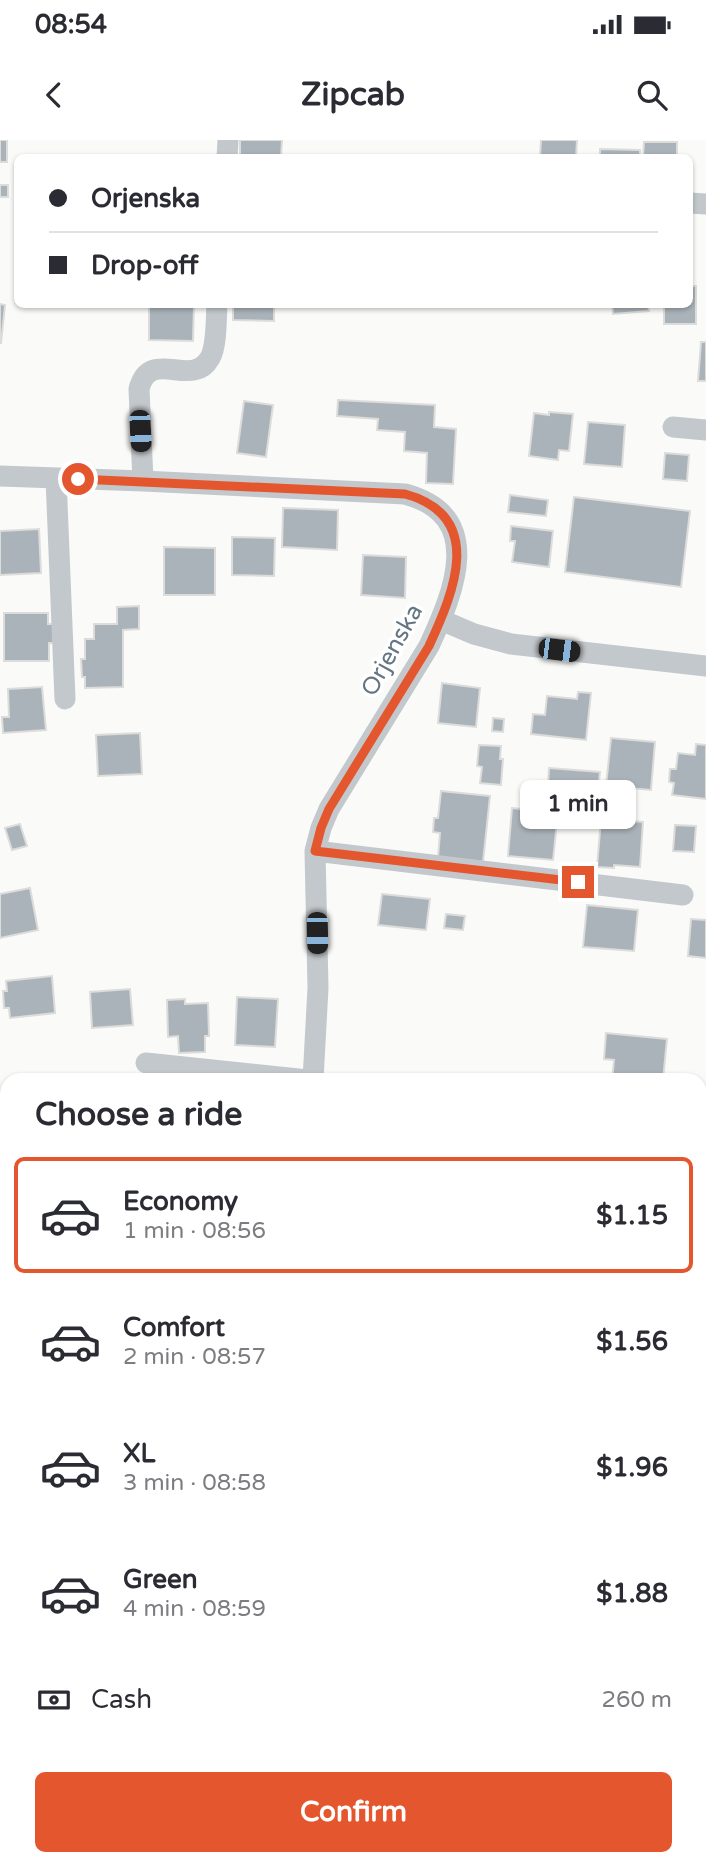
<!DOCTYPE html>
<meta charset="utf-8">
<style>
body{margin:0;font-family:"Varela Round",sans-serif;background:#f2f2f3;color:#2b2b33;height:100vh;display:flex;flex-direction:column;font-size:26px;white-space:nowrap}
*{box-sizing:border-box;margin:0}
p{font-size:23px;color:#7c7c81}
.icon{flex:none;width:38px;height:38px;fill:none;stroke:currentColor;stroke-width:2;stroke-linecap:round;stroke-linejoin:round}
.map{position:relative;flex:1;overflow:hidden}
.drawer{position:absolute;left:0px;top:933px;width:707px;height:793px;display:flex;flex-direction:column;background:#fff;border-radius:21px 21px 0 0;box-shadow:0 2px 5px #0004}
.drawer>*{flex:none}
.hud{position:absolute;left:14px;top:14px;width:679px;height:154px;border-radius:10px;box-shadow:0 2px 5px #0004;display:grid;align-content:center;height:154px;padding:0 35px;background:#fff}
.end{position:absolute;width:32px;height:32px;margin:-16px;border:9px solid #e4572e;background:#fff;box-shadow:0 0 0 4px #fff}
.from{border-radius:50%}
.bubble{position:absolute;height:49px;border-radius:10px;background:#fff;box-shadow:0 2px 5px #0004;font-size:23px;font-weight:700;line-height:49px;text-align:center}
.car{position:absolute;width:21px;height:42px;margin:-21px -10px;border-radius:9px;box-shadow:0 0 5px 2px #0007;background:linear-gradient(#222 24%,#8ab4d8 0 40%,#222 0 76%,#8ab4d8 0 86%,#222 0)}
.hud b{display:flex;align-items:center;gap:24px;height:66px;font-size:26px}
.hud b+b{border-top:2px solid #e1e1e2}
.hud i{width:18px;height:18px;background:#2b2b33}
ul{padding:0;list-style:none}
li{display:flex;align-items:center;gap:21px;height:116px;margin:0 14px 10px;padding:0 21px;border:4px solid transparent;border-radius:10px}
li div{flex:1}
li b{display:block;font-size:26px}
li em{font-style:normal;font-weight:700}
li.on{border-color:#e4572e}
li>.icon{width:63px;height:63px;stroke-width:1.5}
h2{padding:0 35px;font-size:32px;line-height:84px}
.pay{display:flex;align-items:center;gap:18px;height:77px;padding:0 35px;font-size:26px}
.pay p{margin-inline-start:auto}
.primary-button{display:flex;gap:14px;margin-top:auto;padding:14px 35px}
.primary-button a{flex:1;height:80px;border-radius:10px;background:#e4572e;color:#fff;font-size:28px;font-weight:700;line-height:80px;text-align:center}
.status{display:flex;justify-content:space-between;align-items:center;height:49px;padding:0 35px;background:#fff;direction:ltr}
.status svg{height:19px;fill:currentColor}
header{display:flex;justify-content:space-between;align-items:center;height:91px;padding:0 35px;background:#fff;font-size:32px;font-weight:700}
.map>svg:first-child{display:block}
.building{fill:#aab3b9;stroke:#dcdcda;stroke-width:2}
.lines{fill:none;stroke-linecap:round;stroke-linejoin:round}
.lane{stroke:#c3c8cc;stroke-width:10}
.street{stroke:#c3c8cc;stroke-width:21}
.route{stroke:#e4572e;stroke-width:9}
.labels{text-anchor:middle;dominant-baseline:central;stroke-width:7;stroke-linejoin:round;paint-order:stroke}
.street-label{font-size:24px;fill:#657683;stroke:#fff}
</style>
<div class="status"><b>08:54</b><svg viewBox="0 0 49 12"><path d="M0 12V9h3v3zM5 12V6h3v6zM10 12V3h3v9zM15 12V0h3v12zM26 1h20v11H26zM47 4h2v5h-2z"/></svg></div>
<header><svg class="icon" aria-label="back" viewBox="0 0 24 24"><path d="M15 5l-7 7 7 7"/></svg>Zipcab<svg class="icon" aria-label="search" viewBox="0 0 24 24"><circle cx="10" cy="10" r="6"/><path d="M15 15l6 6"/></svg></header>
<div class="map">
<svg width="706" height="1725" viewBox="0 0 706 1725">
<rect width="100%" height="100%" fill="#fafaf8"/>
<path class="building" d="M0 0H7V22H0Z
M240 0H282L281 18H240Z
M541 0H577L576 18 540 17Z
M644 2H677V18H643Z
M600 9 640 10V18H600Z
M0 45H8V57H0Z
M690 146H696V184H664V164H690Z
M0 164 5 165 1 203H0Z
M149 164H194L193 201 149 200Z
M233 164H274V181L233 180Z
M612 164H648L649 171 613 174Z
M701 202H706V241H698Z
M338 260 435 265 434 287 456 289 453 344 426 343 427 313 404 311 405 292 377 290 378 279 337 276Z
M244 261 273 265 266 317 237 313Z
M549 272 573 274 569 311 559 310 558 320 529 316 534 273 549 275Z
M588 282 625 285 622 327 584 324Z
M665 313 689 315 687 341 663 339Z
M510 355 548 360 546 376 508 372Z
M574 357 690 371 681 447 565 432Z
M283 368 338 370 337 410 282 407Z
M511 386 553 391 549 427 512 422 515 401H510Z
M39 389 41 433 0 435V391Z
M232 397 275 398 274 436 232 435Z
M164 407 215 408V455H164Z
M363 415 406 417 405 458 361 455Z
M139 466V489L123 490V547L85 548V537H82L81 519H85V499H94V484H117V467Z
M4 473H48V484H53L54 503H49V521H4Z
M442 543 480 548 476 587 438 583Z
M42 547 46 590 3 593 2 577H9L8 549Z
M578 552 591 553 586 600 531 594 533 574 545 575 547 556 577 559Z
M493 578 504 579 503 592 492 591Z
M140 593 142 634 98 636 96 595Z
M611 598 655 602 651 650 606 646Z
M696 604 706 605V659L672 655 674 643 669 642 670 629H676L678 613 695 615Z
M479 605 501 606 500 619H503L501 645 480 643 482 627 477 626Z
M549 628 600 632 596 669 541 665 543 644H548Z
M441 651 490 656 483 722 438 717 440 693 433 692 434 678H438Z
M512 668 558 673 553 720 508 716Z
M601 679 643 682 640 727 614 725V728L597 727Z
M20 684 27 706 12 710 5 688Z
M675 685 696 686 694 712 673 711Z
M30 748 38 790 0 798V754Z
M382 754 430 759 426 790 378 785Z
M587 765 638 770 634 811 583 807Z
M446 774 465 776 463 790 444 788Z
M691 779 706 780V818L688 816Z
M52 836 55 873 10 878 9 868H4L3 851H7L6 841Z
M130 849 133 885 92 888 90 852Z
M237 857 278 859 275 907 235 905Z
M185 859V864L208 863 209 896H205V912L179 913 178 896 168 897 167 860Z
M606 893 667 899 663 940H612L614 920 604 919Z
M700 1136H706V1173L700 1172Z
M700 1297H706V1361H700Z
M706 1413V1484H700V1461Z
M700 1495 706 1496V1535L700 1534Z
M8 1718H31L30 1725H7Z"/>
<g class="lines">
<path class="lane" d="M700 1266 706 1267"/>
<path class="street" d="M227 18 228 0
M690 63 706 64
M673 287 706 290
M0 336 143 341 405 354C486 376 454 452 429 506L329 669 321 688 315 711 318 848 313 940
M56 338 65 559
M143 341 139 249C150 206 192 250 210 218 217 206 216 179 217 164
M441 480 474 494 511 504 706 526
M315 711 683 755
M146 923 308 940
M700 1001 706 1002
M0 1155 7 1157
M0 1296H7
M700 1399H706
M700 1588 706 1589
M375 1718V1725"/>
</g>
<g class="lines">
<path class="route" d="M78 339 405 354C486 376 454 452 429 506L329 669 321 688 315 711 578 742"/>
</g>
<g class="labels">
<g class="street-label">
<text transform="translate(392 510) rotate(-61)">Orjenska</text>
</g>
</g>
</svg>
<i class="end from" style="left:78px;top:339px"></i>
<i class="end" style="left:578px;top:742px"></i>
<div class="bubble" style="left:520px;top:640px;width:116px">1 min</div>
<i class="car" style="left:140px;top:291px;rotate:177deg"></i>
<i class="car" style="left:559px;top:510px;rotate:97deg"></i>
<i class="car" style="left:317px;top:793px;rotate:179deg"></i>
<div class="hud">
<b><i class="from"></i>Orjenska</b>
<b><i></i>Drop-off</b>
</div>
<section class="drawer">
<h2>Choose a ride</h2>
<ul>
<li class="on"><svg class="icon" aria-label="car" viewBox="0 0 24 24"><path d="M5 17H2v-5l4-1 3-4h7l3 4 3 1v5h-3M9 17h6M6 11h13"/><circle cx="7" cy="17" r="2"/><circle cx="17" cy="17" r="2"/></svg><div><b>Economy</b><p>1 min · 08:56</p></div><em>$1.15</em></li>
<li><svg class="icon" aria-label="car" viewBox="0 0 24 24"><path d="M5 17H2v-5l4-1 3-4h7l3 4 3 1v5h-3M9 17h6M6 11h13"/><circle cx="7" cy="17" r="2"/><circle cx="17" cy="17" r="2"/></svg><div><b>Comfort</b><p>2 min · 08:57</p></div><em>$1.56</em></li>
<li><svg class="icon" aria-label="car" viewBox="0 0 24 24"><path d="M5 17H2v-5l4-1 3-4h7l3 4 3 1v5h-3M9 17h6M6 11h13"/><circle cx="7" cy="17" r="2"/><circle cx="17" cy="17" r="2"/></svg><div><b>XL</b><p>3 min · 08:58</p></div><em>$1.96</em></li>
<li><svg class="icon" aria-label="car" viewBox="0 0 24 24"><path d="M5 17H2v-5l4-1 3-4h7l3 4 3 1v5h-3M9 17h6M6 11h13"/><circle cx="7" cy="17" r="2"/><circle cx="17" cy="17" r="2"/></svg><div><b>Green</b><p>4 min · 08:59</p></div><em>$1.88</em></li>
</ul>
<div class="pay"><svg class="icon" aria-label="cash" viewBox="0 0 24 24"><path d="M3 7h18v10H3z"/><circle cx="12" cy="12" r="2"/></svg>Cash<p>260 m</p></div>
<div class="primary-button"><a>Confirm</a></div>
</section>
</div>
